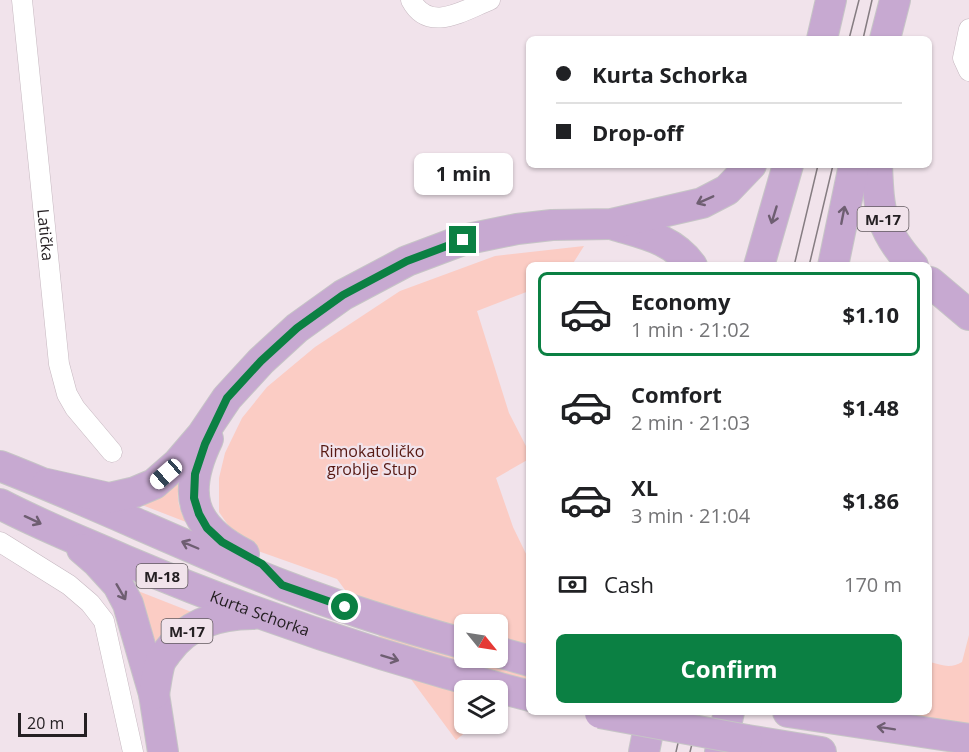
<!DOCTYPE html>
<meta charset="utf-8">
<style>
body{margin:0;font-family:"Open Sans",sans-serif;background:#f6f6f6;color:#202124;height:100vh;display:flex;flex-direction:column;font-size:22px;white-space:nowrap}
*{box-sizing:border-box;margin:0}
p{font-size:20px;color:#757577}
.icon{flex:none;width:33px;height:33px;fill:none;stroke:currentColor;stroke-width:2;stroke-linecap:round;stroke-linejoin:round}
.map{position:relative;flex:1;overflow:hidden}
.panel{position:absolute;left:526px;top:262px;width:406px;height:453px;display:flex;flex-direction:column;background:#fff;border-radius:9px;box-shadow:0 2px 4px #0004}
.panel>*{flex:none}
.top-card{position:absolute;left:526px;top:36px;width:406px;height:132px;border-radius:9px;box-shadow:0 2px 4px #0004;display:grid;align-content:center;height:132px;padding:0 30px;background:#fff}
.needle{width:39px;rotate:120deg}
.buttons{position:absolute;left:454px;top:614px;display:grid;gap:12px}
.buttons a{display:grid;place-items:center;width:54px;height:54px;border-radius:9px;background:#fff;box-shadow:0 2px 4px #0004;font-size:30px}
.scale{position:absolute;left:18px;bottom:15px;width:69px;box-sizing:border-box;padding-left:6px;border:3px solid #252023;border-top:0;font-size:16px;line-height:21px;white-space:nowrap;color:#252023;-webkit-text-stroke:4px #f1e3eb;paint-order:stroke}
.end{position:absolute;width:27px;height:27px;margin:-14px;border:8px solid #0b8043;background:#fff;box-shadow:0 0 0 3px #fff}
.from{border-radius:50%}
.bubble{position:absolute;height:42px;border-radius:9px;background:#fff;box-shadow:0 2px 4px #0004;font-size:20px;font-weight:700;line-height:42px;text-align:center}
.car{position:absolute;width:18px;height:36px;margin:-18px -9px;border-radius:8px;box-shadow:0 0 4px 2px #0007;background:linear-gradient(#fff 24%,#345 0 40%,#fff 0 76%,#345 0 86%,#fff 0)}
.top-card b{display:flex;align-items:center;gap:21px;height:57px;font-size:22px}
.top-card b+b{border-top:2px solid #e0e0e0}
.top-card i{width:15px;height:15px;background:#202124}
ul{padding:10px 0 0;list-style:none}
li{display:flex;align-items:center;gap:18px;height:84px;margin:0 12px 9px;padding:0 18px;border:3px solid transparent;border-radius:9px}
li div{flex:1}
li b{display:block;font-size:22px}
li em{font-style:normal;font-weight:700}
li.active{border-color:#0b8043}
li>.icon{width:54px;height:54px;stroke-width:1.5}
.pay{display:flex;align-items:center;gap:15px;height:66px;padding:0 30px;font-size:22px}
.pay p{margin-inline-start:auto}
.primary-button{display:flex;gap:12px;margin-top:auto;padding:12px 30px}
.primary-button a{flex:1;height:69px;border-radius:9px;background:#0b8043;color:#fff;font-size:24px;font-weight:700;line-height:69px;text-align:center}
.map>svg:first-child{display:block}
.green{fill:#fbccc4;fill-rule:evenodd}
.lines{fill:none;stroke-linecap:round;stroke-linejoin:round}
.minor-casing{stroke:#c6b8c0;stroke-width:21}
.primary-casing{stroke:#c6c5c6;stroke-width:32}
.minor{stroke:#fff;stroke-width:20}
.primary{stroke:#c7a9d1;stroke-width:30}
.tram{stroke:#857c81;stroke-width:1.5}
.primary-bridge-casing{stroke:#c6c5c6;stroke-width:32;stroke-linecap:butt}
.primary-bridge{stroke:#c7a9d1;stroke-width:30}
.oneway{stroke:#6e5e71}
.route{stroke:#0b8043;stroke-width:8}
.labels{text-anchor:middle;dominant-baseline:central;stroke-width:4.5;stroke-linejoin:round;paint-order:stroke}
.shield{fill:#f1e3eb;stroke:#625a5f;stroke-width:1.5}
.shield-label{font-size:15px;font-weight:bold;fill:#252023}
.street-label{font-size:16px;fill:#252023;stroke:#f1e3eb}
.park-label{font-size:16px;fill:#571913;stroke:#f1e3eb}
</style>
<div class="map">
<svg width="969" height="752" viewBox="0 0 969 752">
<rect width="100%" height="100%" fill="#f1e3eb"/>
<path class="green" d="M584 246 572 265 530 266 529 291 477 311 509 413 529 452V459L496 478 513 527 529 560V680L498 706V690H465V723H477L456 740 337 579 258 551 239 541 219 512V478L225 453 242 418 267 387 315 347 400 291 495 256ZM465 624H498V657H465Z
M184 466C177 490 174 500 186 522L124 498Z
M138 591 194 613 151 653Z
M969 635V725L893 713 930 712V662C941 665 951 669 962 662Z"/>
<g class="lines">
<g class="minor-casing">
<g id="minor">
<path id="s1" d="M22 0 59 364 67 394 75 408 112 452"/>
<path d="M411 0C429 34 464 10 490 0"/>
<path d="M969 29 963 58 969 71"/>
<path d="M0 542 69 585 90 603 104 621 133 752"/>
</g>
</g>
<g class="primary-casing">
<g id="primary">
<path d="M822 39 831 0"/>
<path d="M885 39 895 0"/>
<path d="M877 165C879 212 880 229 913 266"/>
<path d="M614 225C644 234 673 239 692 266"/>
<path d="M759 266 788 165"/>
<path d="M833 266 854 165"/>
<path d="M930 282 969 315"/>
<path d="M208 439C182 493 190 526 244 554"/>
<path d="M0 466C95 503 187 548 282 585 342 608 403 627 465 644"/>
<path d="M47 484 109 498 135 492 154 484 178 463 202 435 227 398 261 361 297 328 343 295 407 261 463 240 517 229 552 225 611 224 702 203 727 190 751 165"/>
<path id="s2" d="M0 504C40 525 83 542 124 560 258 617 389 660 530 696"/>
<path d="M82 549 97 562 118 585 128 604 154 694 163 752"/>
<path d="M498 652 530 661"/>
<path d="M154 694C156 684 157 673 160 663 162 658 165 655 168 651 188 623 220 614 253 614"/>
<path d="M788 712 969 739"/>
<path d="M747 740 821 752"/>
<path d="M644 752 652 712"/>
<path d="M720 752 729 712"/>
</g>
</g>
<use href="#minor" class="minor"/>
<use href="#primary" class="primary"/>
<path class="tram" d="M849 39 859 0
M863 39 872 0
M794 266 818 165
M809 266 833 165
M676 752 685 712
M690 752 700 712"/>
<g class="primary-bridge-casing">
<path id="primary-bridge" d="M600 713 747 740"/>
</g>
<use href="#primary-bridge" class="primary-bridge"/>
</g>
<defs><path id="oneway-shaft" d="M-6 0H5M1.5-3L5.5 0L1.5 3" fill="none" stroke-width="1.6" stroke-linecap="round" stroke-linejoin="round" transform="scale(1.5)"/></defs>
<g class="oneway">
<use href="#oneway-shaft" transform="translate(705 200) rotate(156)"/>
<use href="#oneway-shaft" transform="translate(774 215) rotate(107)"/>
<use href="#oneway-shaft" transform="translate(843 215) rotate(-79)"/>
<use href="#oneway-shaft" transform="translate(33 520) rotate(25)"/>
<use href="#oneway-shaft" transform="translate(190 545) rotate(-157)"/>
<use href="#oneway-shaft" transform="translate(121 592) rotate(60)"/>
<use href="#oneway-shaft" transform="translate(390 658) rotate(17)"/>
<use href="#oneway-shaft" transform="translate(886 728) rotate(-171)"/>
</g>
<g class="lines">
<path class="route" d="M345 607 282 585 262 564 222 542 207 528 199 514 194 498 195 474 205 444 227 398 261 361 297 328 343 295 407 261 463 240"/>
</g>
<g class="labels">
<g class="shield">
<rect x="857.5" y="207" width="51" height="24" rx="4.5"/>
<rect x="136.5" y="564" width="51" height="24" rx="4.5"/>
<rect x="161.5" y="619" width="51" height="24" rx="4.5"/>
</g>
<g class="shield-label">
<text x="883" y="219">M-17</text>
<text x="162" y="576">M-18</text>
<text x="187" y="631">M-17</text>
</g>
<g class="street-label">
<text stroke="none"><textPath href="#s1" startOffset="236">Latička</textPath></text>
<text stroke="none"><textPath href="#s2" startOffset="282">Kurta Schorka</textPath></text>
</g>
<g class="park-label">
<text x="372" y="451">Rimokatoličko<tspan x="372" dy="18">groblje Stup</tspan></text>
</g>
</g>
</svg>
<div class="buttons">
<a><svg class="needle" viewBox="-14 -14 28 28"><path d="M0-13l5 13h-10z" fill="#e53935"/><path d="M0 13l5-13h-10z" fill="#757577"/></svg></a>
<a><svg class="icon" aria-label="layers" viewBox="0 0 24 24"><path d="M12 4l9 5-9 5-9-5zM3 14l9 5 9-5"/></svg></a>
</div>
<div class="scale">20 m</div>
<i class="end from" style="left:345px;top:607px"></i>
<i class="end" style="left:463px;top:240px"></i>
<div class="bubble" style="left:414px;top:153px;width:99px">1 min</div>
<i class="car" style="left:166px;top:474px;rotate:229deg"></i>
<div class="top-card">
<b><i class="from"></i>Kurta Schorka</b>
<b><i></i>Drop-off</b>
</div>
<section class="panel">
<ul>
<li class="active"><svg class="icon" aria-label="car" viewBox="0 0 24 24"><path d="M5 17H2v-5l4-1 3-4h7l3 4 3 1v5h-3M9 17h6M6 11h13"/><circle cx="7" cy="17" r="2"/><circle cx="17" cy="17" r="2"/></svg><div><b>Economy</b><p>1 min · 21:02</p></div><em>$1.10</em></li>
<li><svg class="icon" aria-label="car" viewBox="0 0 24 24"><path d="M5 17H2v-5l4-1 3-4h7l3 4 3 1v5h-3M9 17h6M6 11h13"/><circle cx="7" cy="17" r="2"/><circle cx="17" cy="17" r="2"/></svg><div><b>Comfort</b><p>2 min · 21:03</p></div><em>$1.48</em></li>
<li><svg class="icon" aria-label="car" viewBox="0 0 24 24"><path d="M5 17H2v-5l4-1 3-4h7l3 4 3 1v5h-3M9 17h6M6 11h13"/><circle cx="7" cy="17" r="2"/><circle cx="17" cy="17" r="2"/></svg><div><b>XL</b><p>3 min · 21:04</p></div><em>$1.86</em></li>
</ul>
<div class="pay"><svg class="icon" aria-label="cash" viewBox="0 0 24 24"><path d="M3 7h18v10H3z"/><circle cx="12" cy="12" r="2"/></svg>Cash<p>170 m</p></div>
<div class="primary-button"><a>Confirm</a></div>
</section>
</div>
